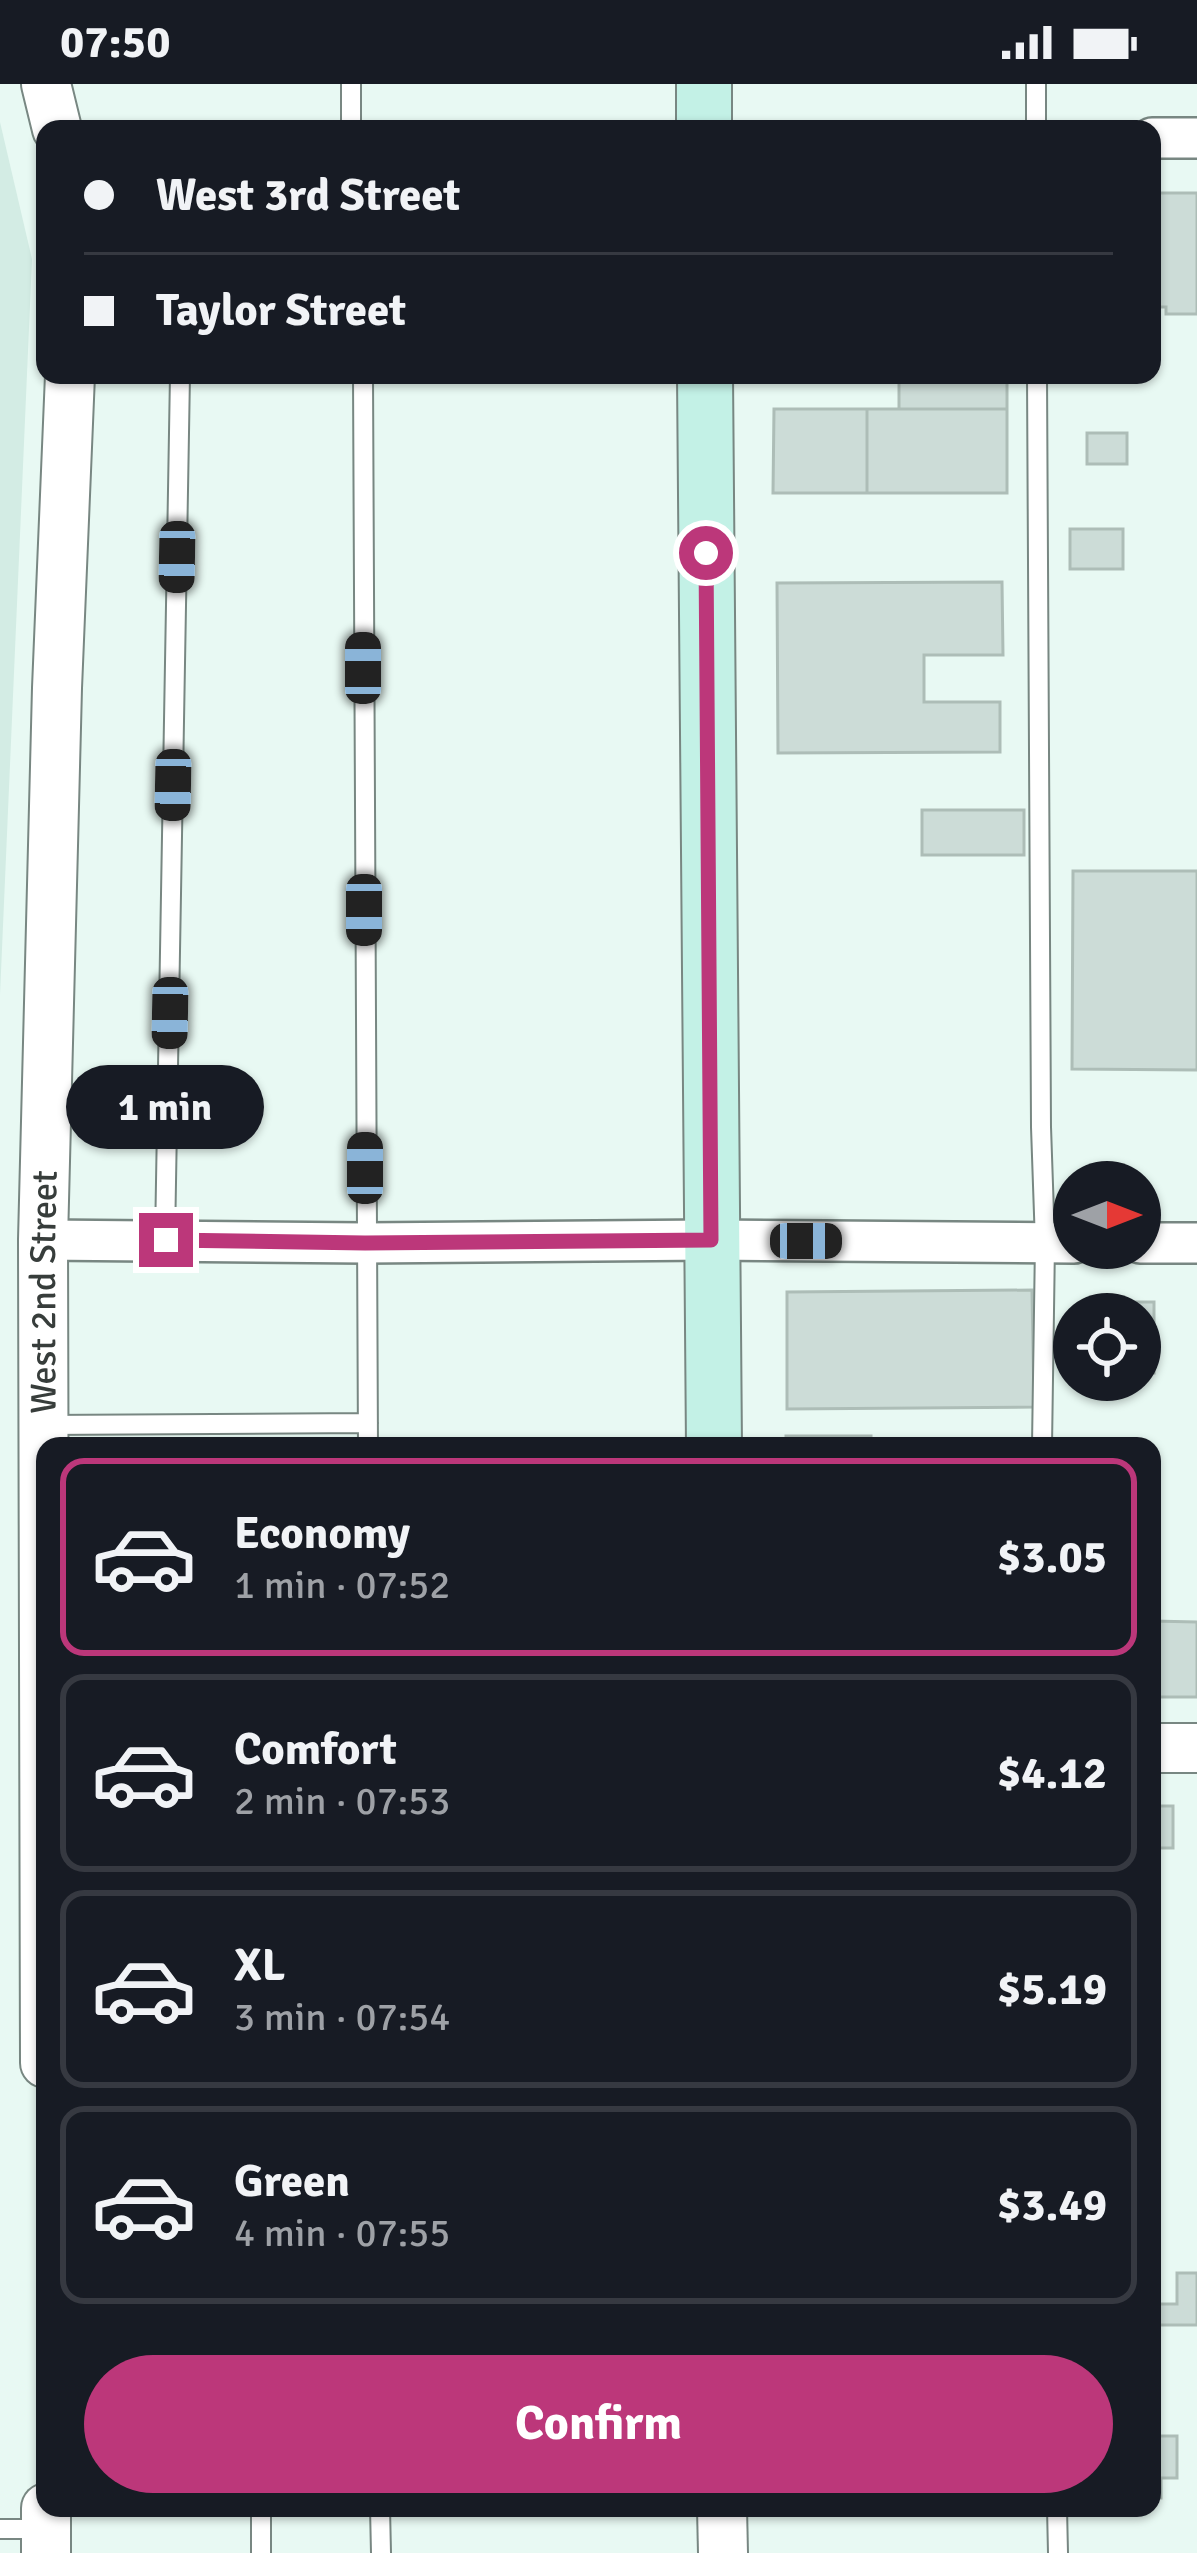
<!DOCTYPE html>
<meta charset="utf-8">
<style>
body{margin:0;font-family:Signika,sans-serif;background:#242831;color:#f1f3f6;height:100vh;display:flex;flex-direction:column;font-size:45px;white-space:nowrap}
*{box-sizing:border-box;margin:0}
p{font-size:39px;color:#9ea1a6}
.icon{flex:none;width:66px;height:66px;fill:none;stroke:currentColor;stroke-width:2;stroke-linecap:round;stroke-linejoin:round}
.map{position:relative;flex:1;overflow:hidden}
.panel{position:absolute;left:36px;top:1353px;width:1125px;height:1080px;display:flex;flex-direction:column;background:#171b24;border-radius:24px;box-shadow:0 3px 9px #0004}
.panel>*{flex:none}
.hud{position:absolute;left:36px;top:36px;width:1125px;height:264px;border-radius:24px;box-shadow:0 3px 9px #0004;display:grid;align-content:center;height:264px;padding:0 48px;background:#171b24}
.needle{width:78px;rotate:90deg}
.buttons{position:absolute;left:1053px;top:1077px;display:grid;gap:24px}
.buttons a{display:grid;place-items:center;width:108px;height:108px;border-radius:50%;background:#171b24;box-shadow:0 3px 9px #0004;font-size:60px}
.end{position:absolute;width:54px;height:54px;margin:-27px;border:15px solid #bc377a;background:#fff;box-shadow:0 0 0 6px #fff}
.from{border-radius:50%}
.bubble{position:absolute;height:84px;border-radius:42px;background:#171b24;box-shadow:0 3px 9px #0004;font-size:39px;font-weight:800;line-height:84px;text-align:center}
.car{position:absolute;width:36px;height:72px;margin:-36px -18px;border-radius:15px;box-shadow:0 0 9px 3px #0007;background:linear-gradient(#222 24%,#8ab4d8 0 40%,#222 0 76%,#8ab4d8 0 86%,#222 0)}
.hud b{display:flex;align-items:center;gap:42px;height:114px;font-size:45px}
.hud b+b{border-top:3px solid #363941}
.hud i{width:30px;height:30px;background:#f1f3f6}
ul{padding:21px 0 0;list-style:none}
li{display:flex;align-items:center;gap:36px;height:198px;margin:0 24px 18px;padding:0 24px;border:6px solid #363941;border-radius:24px}
li div{flex:1}
li b{display:block;font-size:45px}
li em{font-style:normal;font-weight:800}
li.active{border-color:#bc377a}
li>.icon{width:108px;height:108px;stroke-width:1.5}
.primary-button{display:flex;gap:24px;margin-top:auto;padding:24px 48px}
.primary-button a{flex:1;height:138px;border-radius:72px;background:#bc377a;color:#fff;font-size:48px;font-weight:800;line-height:138px;text-align:center}
.status{display:flex;justify-content:space-between;align-items:center;height:84px;padding:0 60px;background:#171b24;direction:ltr}
.status svg{height:33px;fill:currentColor}
.map>svg:first-child{display:block}
.built{fill:#d3ece4}
.building{fill:#ccdcd7;stroke:#adbdb7;stroke-width:3}
.lines{fill:none;stroke-linecap:round;stroke-linejoin:round}
.service-casing{stroke:#788782;stroke-width:22}
.minor-casing{stroke:#788782;stroke-width:44}
.tertiary-casing{stroke:#788782;stroke-width:52}
.secondary-casing{stroke:#788782;stroke-width:58}
.service{stroke:#fff;stroke-width:18}
.minor{stroke:#fff;stroke-width:39}
.tertiary{stroke:#fff;stroke-width:48}
.secondary{stroke:#c3f1e6;stroke-width:54}
.route{stroke:#bc377a;stroke-width:15}
.labels{text-anchor:middle;dominant-baseline:central;stroke-width:9;stroke-linejoin:round;paint-order:stroke}
.street-label{font-size:36px;fill:#373d3b;stroke:#fff}
</style>
<div class="status"><b>07:50</b><svg viewBox="0 0 49 12"><path d="M0 12V9h3v3zM5 12V6h3v6zM10 12V3h3v9zM15 12V0h3v12zM26 1h20v11H26zM47 4h2v5h-2z"/></svg></div>
<div class="map">
<svg width="1197" height="2469" viewBox="0 0 1197 2469">
<rect width="100%" height="100%" fill="#e8f9f3"/>
<path class="built" d="M0 38 32 175 0 911Z"/>
<path class="building" d="M1152 109H1197V230H1166V223H1152Z
M899 291H1007V325H899Z
M774 325H867V409H773Z
M867 325H1007V409H867Z
M1087 349H1127V380H1087Z
M1070 445H1123V485H1070Z
M1002 498 1003 571H924V618H1000V668L778 669 777 499Z
M922 726H1024V771H922Z
M1073 787H1197V986L1072 985Z
M1032 1206 1034 1323 787 1325V1208Z
M1083 1218H1154V1289H1140V1230H1083Z
M786 1352H871V1362H786Z
M1152 1537 1197 1538V1613H1152Z
M1152 1722H1173V1764H1152Z
M1177 2189H1197V2241H1152V2220H1177Z
M1152 2352H1177V2394H1161V2414H1152Z"/>
<g class="lines">
<g class="service-casing">
<path id="service" d="M1036 0V45
M351 45V0
M363 291 368 1362
M1037 291 1041 1043 1045 1159 1042 1362
M165 1156 180 291
M44 1341 368 1339
M380 2424 381 2469
M1057 2424 1058 2469
M0 2445H41
M261 2469V2424"/>
</g>
<g class="minor-casing">
<path id="minor" d="M1152 54H1197
M43 1156 365 1159 711 1156 1074 1159
M1140 1159H1197"/>
</g>
<g class="tertiary-casing">
<g id="tertiary">
<path d="M46 0 57 45"/>
<path d="M1152 1664H1197"/>
<path id="s1" d="M45 1979 43 1156 57 604 70 291"/>
<path d="M46 2424V2469"/>
<path d="M722 2424 723 2469"/>
</g>
</g>
<g class="secondary-casing">
<path id="secondary" d="M704 0V45
M705 291 714 1362"/>
</g>
<use href="#service" class="service"/>
<use href="#minor" class="minor"/>
<use href="#tertiary" class="tertiary"/>
<use href="#secondary" class="secondary"/>
</g>
<g class="lines">
<path class="route" d="M166 1156 365 1159 711 1156 706 469"/>
</g>
<g class="labels">
<g class="street-label">
<text stroke="none"><textPath href="#s1" startOffset="771">West 2nd Street</textPath></text>
</g>
</g>
</svg>
<div class="buttons">
<a><svg class="needle" viewBox="-14 -14 28 28"><path d="M0-13l5 13h-10z" fill="#e53935"/><path d="M0 13l5-13h-10z" fill="#9ea1a6"/></svg></a>
<a><svg class="icon" aria-label="locate" viewBox="0 0 24 24"><circle cx="12" cy="12" r="6"/><path d="M12 2v4M12 18v4M2 12h4M18 12h4"/></svg></a>
</div>
<i class="end from" style="left:706px;top:469px"></i>
<i class="end" style="left:166px;top:1156px"></i>
<div class="bubble" style="left:66px;top:981px;width:198px">1 min</div>
<i class="car" style="left:177px;top:473px;rotate:181deg"></i>
<i class="car" style="left:363px;top:584px;rotate:0deg"></i>
<i class="car" style="left:173px;top:701px;rotate:181deg"></i>
<i class="car" style="left:364px;top:826px;rotate:180deg"></i>
<i class="car" style="left:170px;top:929px;rotate:181deg"></i>
<i class="car" style="left:365px;top:1084px;rotate:0deg"></i>
<i class="car" style="left:806px;top:1157px;rotate:90deg"></i>
<div class="hud">
<b><i class="from"></i>West 3rd Street</b>
<b><i></i>Taylor Street</b>
</div>
<section class="panel">
<ul>
<li class="active"><svg class="icon" aria-label="car" viewBox="0 0 24 24"><path d="M5 17H2v-5l4-1 3-4h7l3 4 3 1v5h-3M9 17h6M6 11h13"/><circle cx="7" cy="17" r="2"/><circle cx="17" cy="17" r="2"/></svg><div><b>Economy</b><p>1 min · 07:52</p></div><em>$3.05</em></li>
<li><svg class="icon" aria-label="car" viewBox="0 0 24 24"><path d="M5 17H2v-5l4-1 3-4h7l3 4 3 1v5h-3M9 17h6M6 11h13"/><circle cx="7" cy="17" r="2"/><circle cx="17" cy="17" r="2"/></svg><div><b>Comfort</b><p>2 min · 07:53</p></div><em>$4.12</em></li>
<li><svg class="icon" aria-label="car" viewBox="0 0 24 24"><path d="M5 17H2v-5l4-1 3-4h7l3 4 3 1v5h-3M9 17h6M6 11h13"/><circle cx="7" cy="17" r="2"/><circle cx="17" cy="17" r="2"/></svg><div><b>XL</b><p>3 min · 07:54</p></div><em>$5.19</em></li>
<li><svg class="icon" aria-label="car" viewBox="0 0 24 24"><path d="M5 17H2v-5l4-1 3-4h7l3 4 3 1v5h-3M9 17h6M6 11h13"/><circle cx="7" cy="17" r="2"/><circle cx="17" cy="17" r="2"/></svg><div><b>Green</b><p>4 min · 07:55</p></div><em>$3.49</em></li>
</ul>
<div class="primary-button"><a>Confirm</a></div>
</section>
</div>
